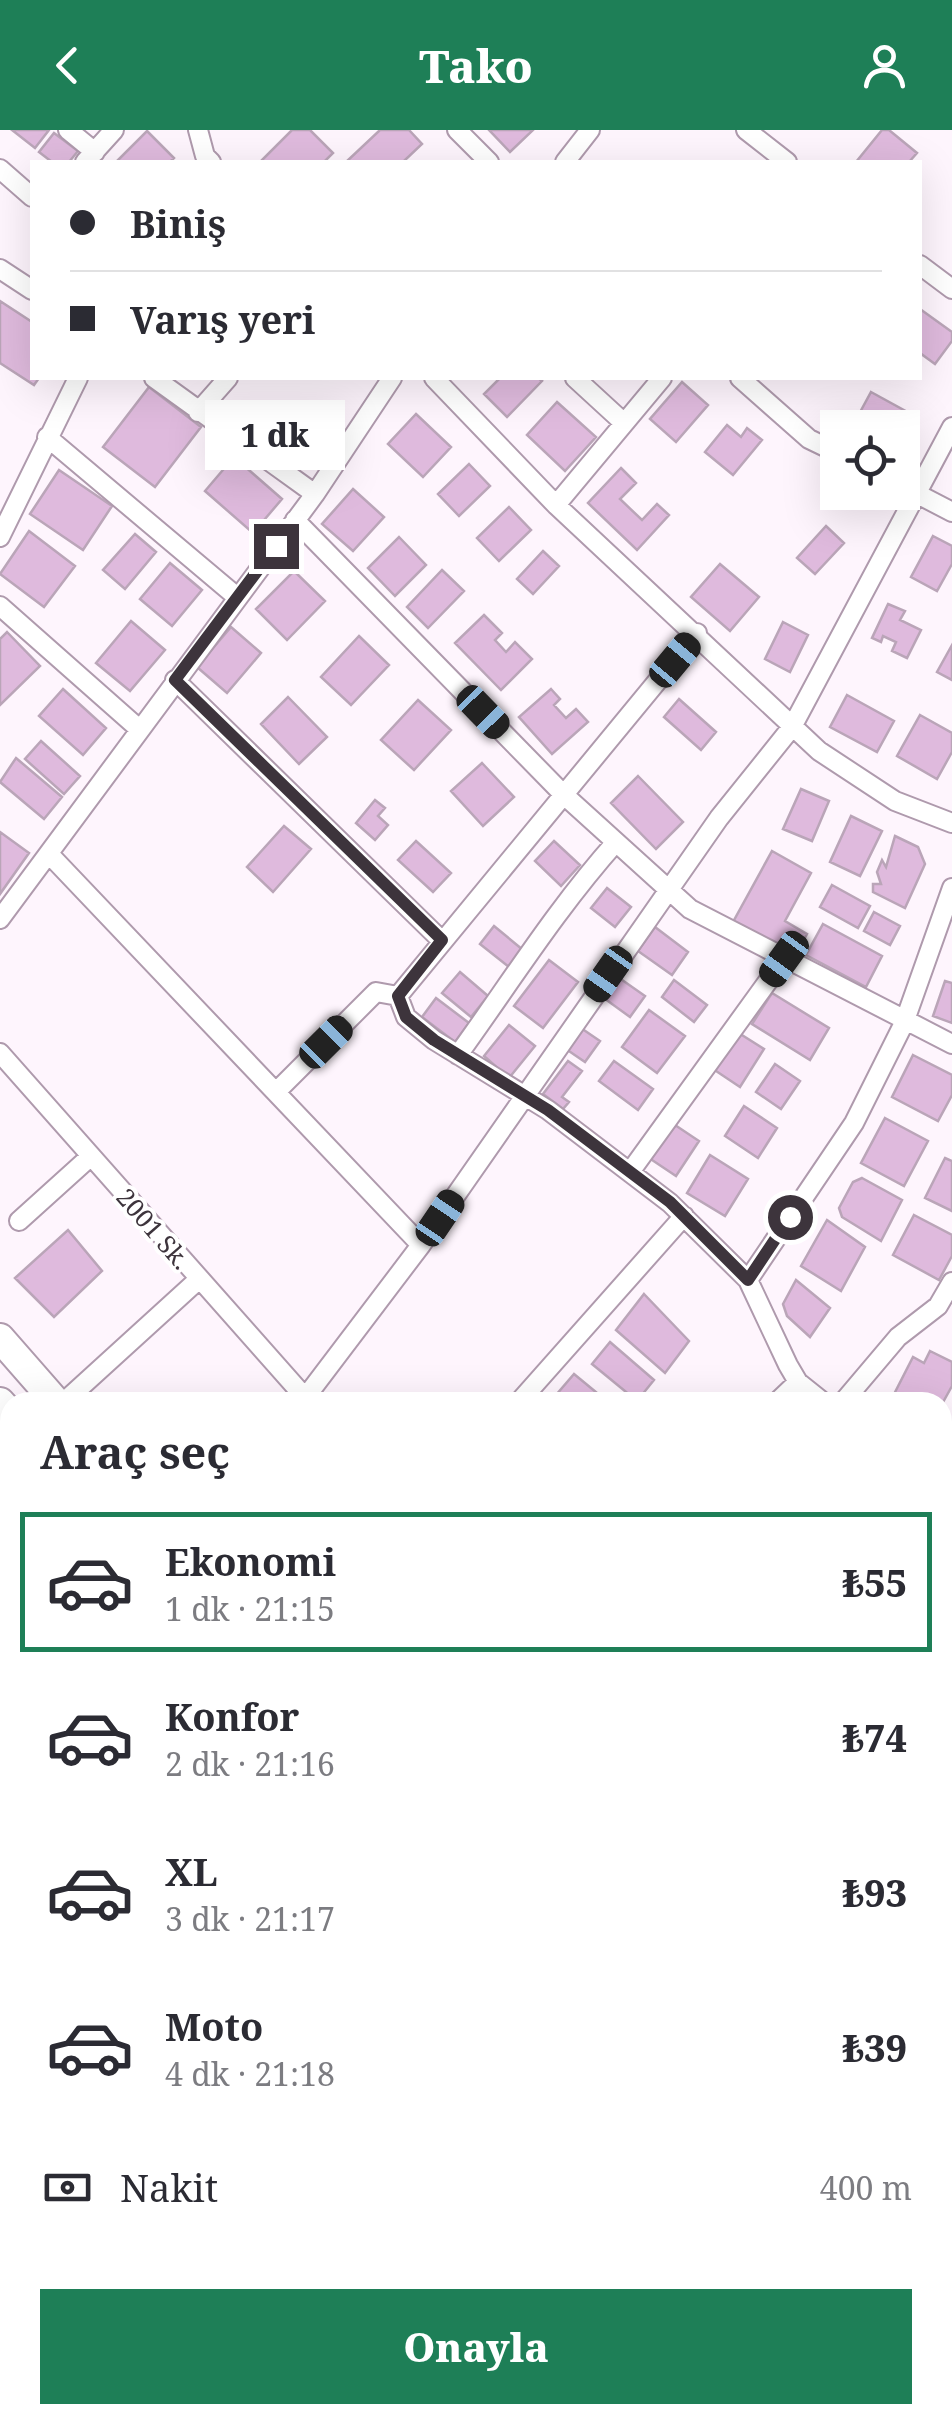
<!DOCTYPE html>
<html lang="tr">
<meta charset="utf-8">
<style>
body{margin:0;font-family:"Noto Serif",serif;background:#f2f2f3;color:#2b2b33;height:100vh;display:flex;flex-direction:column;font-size:38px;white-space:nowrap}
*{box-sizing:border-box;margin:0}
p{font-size:32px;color:#7c7c81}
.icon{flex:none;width:55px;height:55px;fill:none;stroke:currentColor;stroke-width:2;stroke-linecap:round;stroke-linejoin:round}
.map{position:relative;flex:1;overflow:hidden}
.details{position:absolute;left:0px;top:1262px;width:952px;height:1032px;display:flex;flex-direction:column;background:#fff;border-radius:30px 30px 0 0;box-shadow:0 10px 40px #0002}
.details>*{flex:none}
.top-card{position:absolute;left:30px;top:30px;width:892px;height:220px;border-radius:0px;box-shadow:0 10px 40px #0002;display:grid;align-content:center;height:220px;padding:0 40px;background:#fff}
.fabs{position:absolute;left:820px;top:280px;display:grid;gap:20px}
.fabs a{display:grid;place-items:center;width:100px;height:100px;border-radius:0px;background:#fff;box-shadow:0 10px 40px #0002;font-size:50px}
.end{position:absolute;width:45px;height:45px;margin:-22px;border:12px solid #3d343c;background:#fff;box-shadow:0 0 0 5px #fff}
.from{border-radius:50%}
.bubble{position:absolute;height:70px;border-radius:0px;background:#fff;box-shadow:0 10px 40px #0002;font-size:32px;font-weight:800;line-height:70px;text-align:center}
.car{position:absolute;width:30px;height:60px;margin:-30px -15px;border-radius:12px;box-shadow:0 0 8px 2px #0007;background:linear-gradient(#222 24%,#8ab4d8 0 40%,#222 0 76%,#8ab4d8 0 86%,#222 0)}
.top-card b{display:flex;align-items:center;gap:35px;height:95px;font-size:38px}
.top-card b+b{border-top:2px solid #e1e1e2}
.top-card i{width:25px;height:25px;background:#2b2b33}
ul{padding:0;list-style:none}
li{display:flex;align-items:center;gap:30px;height:140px;margin:0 20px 15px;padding:0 20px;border:5px solid transparent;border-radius:0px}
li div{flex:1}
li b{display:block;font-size:38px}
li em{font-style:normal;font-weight:800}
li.on{border-color:#1e7f57}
li>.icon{width:90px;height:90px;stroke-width:1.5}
h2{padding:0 40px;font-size:45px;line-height:120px}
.pay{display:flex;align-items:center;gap:25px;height:110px;padding:0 40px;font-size:38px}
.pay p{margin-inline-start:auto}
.cta{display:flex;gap:20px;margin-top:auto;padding:20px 40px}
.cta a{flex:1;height:115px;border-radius:0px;background:#1e7f57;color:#fff;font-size:40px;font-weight:800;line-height:115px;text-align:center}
header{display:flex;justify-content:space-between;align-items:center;height:130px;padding:0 40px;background:#1e7f57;color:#fff;font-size:45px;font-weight:800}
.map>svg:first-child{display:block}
.building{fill:#dfbadd;stroke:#baa5b8;stroke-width:2.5}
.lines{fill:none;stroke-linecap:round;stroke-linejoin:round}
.minor-casing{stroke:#af9aad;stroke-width:22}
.tertiary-casing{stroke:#af9aad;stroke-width:28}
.trunk-casing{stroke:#af9aad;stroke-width:32}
.minor{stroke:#fff;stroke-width:18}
.tertiary{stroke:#fff;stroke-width:22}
.trunk{stroke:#fff;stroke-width:28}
.route{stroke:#3d343c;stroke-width:12}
.labels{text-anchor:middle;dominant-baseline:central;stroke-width:8;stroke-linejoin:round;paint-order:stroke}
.street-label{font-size:25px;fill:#3d343c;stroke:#fff}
</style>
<header><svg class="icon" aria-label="back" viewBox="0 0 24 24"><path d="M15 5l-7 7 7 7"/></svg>Tako<svg class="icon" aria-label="person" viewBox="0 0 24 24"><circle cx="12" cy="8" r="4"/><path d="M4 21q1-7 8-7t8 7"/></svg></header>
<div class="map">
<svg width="952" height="2293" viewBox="0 0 952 2293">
<rect width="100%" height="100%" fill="#fef5fd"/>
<path class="building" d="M12 0H49L35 18Z
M292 0H310L333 23 324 32H264L262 30Z
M380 0H409L422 14 403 32H346Z
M489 0H533L510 22Z
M882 0H889L917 23 909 32H856Z
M147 1 174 28 170 32H116Z
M54 3 78 21 69 32H52L39 22Z
M0 171 32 192V248H39L34 255 0 233Z
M920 179 952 202V211L935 234 920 223Z
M500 248H538L542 251 507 287 484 264Z
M682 252 708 275 676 312 650 289Z
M149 257 201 297 155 357 103 317Z
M871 262 911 284 902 300 852 297Z
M557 272 596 307 565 341 527 305Z
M416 284 451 317 423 347 388 314Z
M727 295 741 307 747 298 762 310 733 345 705 322Z
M234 327 282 369 253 403 205 361Z
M469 334 490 356 459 386 438 364Z
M621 338 636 353 620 369 642 390 657 374 669 385 637 420 588 373Z
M59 340 112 376 83 420 30 384Z
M353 359 384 387 353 421 322 394Z
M509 377 531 400 499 431 477 408Z
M826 396 844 413 815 444 797 428Z
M29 401 75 436 44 477 0 444Z
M135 404 156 422 125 459 103 440Z
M933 406 952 416V434L937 461 911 447Z
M399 407 426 435 395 466 368 438Z
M543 421 559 436 533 464 517 449Z
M170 433 202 460 172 496 140 469Z
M720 434 759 467 730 501 691 467Z
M442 440 464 461 428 498 407 477Z
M294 441 325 471 287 510 256 479Z
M888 474 905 481 900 490 921 500 907 528 892 521 896 512 883 506 881 512 872 508Z
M484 485 502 503 495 510 506 522 515 512 532 529 501 560 455 513Z
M131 491 165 520 130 561 96 533Z
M783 492 808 505 790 542 765 529Z
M231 497 261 523 227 563 197 537Z
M7 502 40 536 0 575V509Z
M359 506 389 535 351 575 321 547Z
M952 515V550L937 542Z
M63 559 106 598 83 625 39 586Z
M551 559 560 569 554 575 566 588 576 579 588 592 552 624 519 587Z
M847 565 894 591 877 622 830 597Z
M288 567 327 607 299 634 261 594Z
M679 569 716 602 701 620 664 587Z
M418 570 451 600 414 640 381 610Z
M920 585 952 603V622L937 649 897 626Z
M41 611 80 646 64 664 25 629Z
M16 628 62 667 44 689 0 652Z
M482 633 514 667 483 696 451 661Z
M638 646 683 692 656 719 611 673Z
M801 659 829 671 812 711 783 699Z
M375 670 385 678 378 686 388 695 375 710 356 693Z
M851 686 882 701 860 746 830 732Z
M284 696 311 719 273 762 247 737Z
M0 702 29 723 0 764Z
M895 706 918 717 925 734 905 778 873 762V754H881L877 742 882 730 886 737Z
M416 711 451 743 433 762 398 730Z
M554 711 580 735 561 756 535 731Z
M772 721 811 743 785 791 807 804 795 826 733 792Z
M832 755 870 776 858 798 820 777Z
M607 758 631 777 615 797 591 778Z
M874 782 900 796 890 815 864 801Z
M823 794 882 826 866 857 806 825Z
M494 796 523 820 509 837 480 814Z
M655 797 688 822 672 845 638 821Z
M549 830 578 852 543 898 514 876Z
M460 842 488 866 471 887 442 863Z
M615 845 645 866 630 887 601 866Z
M674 850 707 875 694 892 662 867Z
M945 851 952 853V893L933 886Z
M772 863 829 898 810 930 752 894Z
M436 868 469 893 455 912 422 887Z
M649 880 685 906 657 943 622 917Z
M509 895 535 916 509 948 484 926Z
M578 896 600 911 585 932 563 917Z
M734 900 764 919 740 957 710 937Z
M913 925 952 945V965L938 991 892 967Z
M568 931 582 941 562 967 569 972 563 979 543 964Z
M614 931 653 959 638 980 599 951Z
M775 934 800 951 781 979 756 962Z
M744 976 777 998 758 1028 725 1006Z
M885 988 928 1011 904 1056 861 1033Z
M672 993 699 1011 676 1046 649 1028Z
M710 1025 748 1049 725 1086 687 1063Z
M945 1028 952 1031V1081L925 1068Z
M862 1048 902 1070 881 1111 842 1087 839 1078 853 1052Z
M914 1085 952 1105V1126L939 1150 893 1125Z
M827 1090 865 1117 841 1161 801 1136Z
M68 1100 102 1141 54 1187 15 1148Z
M796 1150 830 1178 810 1207 787 1186 783 1174Z
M644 1164 689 1211 665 1243 616 1200Z
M610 1212 654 1250 637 1271 592 1234Z
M930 1221 952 1232V1256L942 1274 890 1272 913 1227 924 1233Z
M574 1244 608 1272H550Z
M952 1468V1537L942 1525V1478Z
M952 1604V1670L942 1662V1617Z
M952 1799V1864L942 1857V1811Z
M952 1915V1958L942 1948V1926Z
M952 2179V2229L942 2220V2188Z"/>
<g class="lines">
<g class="minor-casing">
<path id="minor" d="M68 0 95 22
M198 0 205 26 211 32
M457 0 489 32
M746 0 787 32
M85 32 114 0
M565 32 590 0
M0 39 32 67
M920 135 952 159
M0 139 32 160
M154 248 315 364
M434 248 556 375 819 621 895 671 952 693
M575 248 624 293
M740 248 809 309 838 323
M198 282 228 248
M47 307 237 467
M902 356 952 382
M556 375 662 248
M295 390 563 664 690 779 952 914
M0 407 78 248
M0 476 138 598
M697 503 398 866 406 887 434 910 548 980 670 1073 748 1150 788 1235 798 1252 823 1272
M175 550 441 810
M50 725 421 1115
M0 789 315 364 392 248
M0 923 309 1272
M458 925C510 853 557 778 616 712
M276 962 376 862 398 866
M630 1042 784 829
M19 1091 91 1026
M748 1150 854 993 904 893 952 758
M64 1272 198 1150
M302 1272 421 1115 719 688 792 597 952 297
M519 1272 684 1086
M777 1272 798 1252
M843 1272 898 1207 938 1176 952 1152
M0 1308 10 1300
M942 1542 952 1550
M942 1732 952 1719
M0 1758 10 1753
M0 1865 10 1860
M0 1968 10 1980
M942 1977 952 1988
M942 2140 952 2126
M0 2225 10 2218
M807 2293 818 2285"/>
</g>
<g class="tertiary-casing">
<path id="tertiary" d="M942 1364 952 1354
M942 1417 952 1409"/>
</g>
<g class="trunk-casing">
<path id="trunk" d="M0 1208 56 1272
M0 1272 10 1283
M942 2279 952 2290
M889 2285 896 2293"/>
</g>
<use href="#minor" class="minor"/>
<use href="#tertiary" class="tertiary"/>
<use href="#trunk" class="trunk"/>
</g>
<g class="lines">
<path class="route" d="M276 416 175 550 442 810 398 866 406 887 434 910 548 980 670 1072 748 1150 790 1087"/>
</g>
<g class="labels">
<g class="street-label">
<text transform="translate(154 1098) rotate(49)">2001 Sk.</text>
</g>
</g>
</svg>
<div class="fabs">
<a><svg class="icon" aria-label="locate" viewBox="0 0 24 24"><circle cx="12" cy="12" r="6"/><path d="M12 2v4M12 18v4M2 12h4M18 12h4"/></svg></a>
</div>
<i class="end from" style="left:790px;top:1087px"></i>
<i class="end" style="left:276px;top:416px"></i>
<div class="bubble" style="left:205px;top:270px;width:140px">1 dk</div>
<i class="car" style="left:675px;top:530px;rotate:40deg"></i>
<i class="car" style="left:483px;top:582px;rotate:136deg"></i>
<i class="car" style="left:784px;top:829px;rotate:216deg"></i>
<i class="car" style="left:608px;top:844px;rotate:215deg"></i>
<i class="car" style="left:326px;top:912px;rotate:45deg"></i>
<i class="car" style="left:440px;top:1088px;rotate:34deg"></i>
<div class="top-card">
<b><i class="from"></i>Biniş</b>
<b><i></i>Varış yeri</b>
</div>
<section class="details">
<h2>Araç seç</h2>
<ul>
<li class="on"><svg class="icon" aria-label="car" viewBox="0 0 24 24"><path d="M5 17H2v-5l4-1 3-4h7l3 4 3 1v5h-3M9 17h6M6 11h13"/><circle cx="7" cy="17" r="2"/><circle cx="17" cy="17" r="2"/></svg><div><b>Ekonomi</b><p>1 dk · 21:15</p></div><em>₺55</em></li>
<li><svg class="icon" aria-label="car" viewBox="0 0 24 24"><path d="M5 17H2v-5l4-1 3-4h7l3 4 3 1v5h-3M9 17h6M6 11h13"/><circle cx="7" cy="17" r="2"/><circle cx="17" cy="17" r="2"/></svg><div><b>Konfor</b><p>2 dk · 21:16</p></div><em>₺74</em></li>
<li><svg class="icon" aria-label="car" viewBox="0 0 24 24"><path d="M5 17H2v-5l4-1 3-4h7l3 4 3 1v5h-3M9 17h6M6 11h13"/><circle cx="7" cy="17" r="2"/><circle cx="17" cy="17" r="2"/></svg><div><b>XL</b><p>3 dk · 21:17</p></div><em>₺93</em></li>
<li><svg class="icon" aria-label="car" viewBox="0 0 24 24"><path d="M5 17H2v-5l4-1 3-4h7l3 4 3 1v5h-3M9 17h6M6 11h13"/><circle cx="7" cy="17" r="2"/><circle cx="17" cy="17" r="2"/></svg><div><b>Moto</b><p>4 dk · 21:18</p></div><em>₺39</em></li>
</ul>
<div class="pay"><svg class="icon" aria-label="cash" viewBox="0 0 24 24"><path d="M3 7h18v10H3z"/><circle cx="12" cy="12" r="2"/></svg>Nakit<p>400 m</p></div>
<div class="cta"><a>Onayla</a></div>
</section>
</div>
